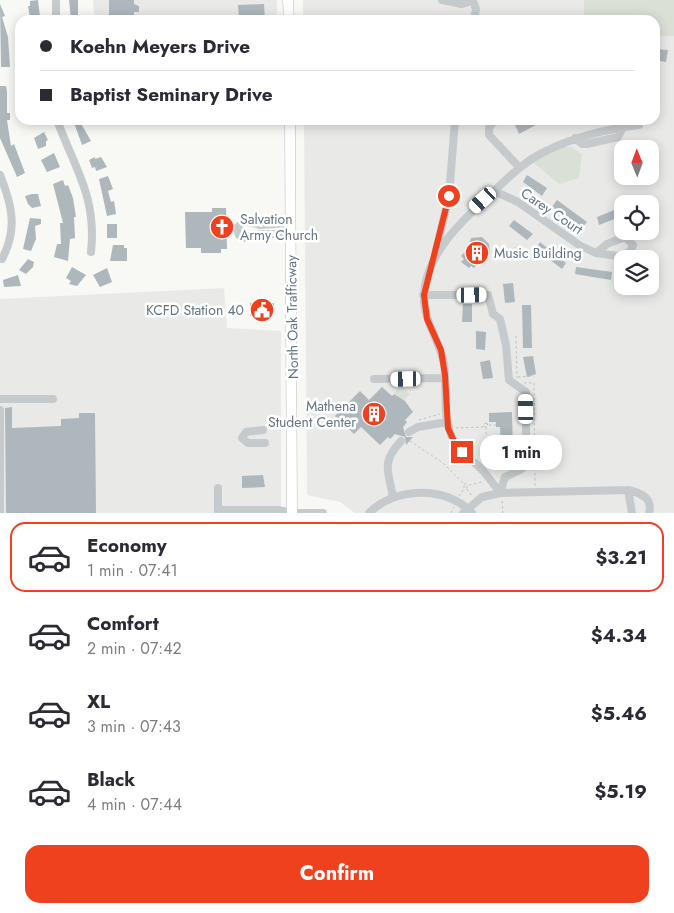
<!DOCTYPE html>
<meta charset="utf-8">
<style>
body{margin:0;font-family:Jost,sans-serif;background:#f7f7f7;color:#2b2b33;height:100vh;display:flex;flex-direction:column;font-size:19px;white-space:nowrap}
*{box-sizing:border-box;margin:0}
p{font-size:16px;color:#7c7c81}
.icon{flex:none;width:28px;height:28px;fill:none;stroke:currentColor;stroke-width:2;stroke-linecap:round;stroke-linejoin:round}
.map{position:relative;height:513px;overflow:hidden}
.side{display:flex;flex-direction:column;background:#fff;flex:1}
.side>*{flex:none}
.top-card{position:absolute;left:15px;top:15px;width:645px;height:110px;border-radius:15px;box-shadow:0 2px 12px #0003;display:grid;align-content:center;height:110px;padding:0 25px;background:#fff}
.needle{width:32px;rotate:359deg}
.tools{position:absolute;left:614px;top:140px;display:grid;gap:10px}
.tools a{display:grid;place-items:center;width:45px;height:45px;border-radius:10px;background:#fff;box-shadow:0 2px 12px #0003;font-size:25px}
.end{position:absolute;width:22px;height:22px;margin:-11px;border:6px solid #ef411d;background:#fff;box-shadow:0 0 0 2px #fff}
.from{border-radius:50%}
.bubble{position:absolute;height:35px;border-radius:15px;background:#fff;box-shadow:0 2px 12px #0003;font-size:16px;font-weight:700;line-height:35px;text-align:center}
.car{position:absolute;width:15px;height:30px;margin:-15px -8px;border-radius:6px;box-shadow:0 0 4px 1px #0007;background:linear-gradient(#fff 24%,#345 0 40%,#fff 0 76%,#345 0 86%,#fff 0)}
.top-card b{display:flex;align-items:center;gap:18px;height:48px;font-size:19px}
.top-card b+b{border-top:1px solid #e1e1e2}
.top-card i{width:12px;height:12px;background:#2b2b33}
ul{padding:9px 0 0;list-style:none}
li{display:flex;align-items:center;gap:15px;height:70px;margin:0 10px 8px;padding:0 15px;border:2px solid transparent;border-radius:15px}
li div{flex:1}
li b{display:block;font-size:19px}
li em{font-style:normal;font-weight:700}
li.active{border-color:#ef411d}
li>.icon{width:45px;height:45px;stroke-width:1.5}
.primary-button{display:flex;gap:10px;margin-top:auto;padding:10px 25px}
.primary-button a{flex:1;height:58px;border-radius:15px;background:#ef411d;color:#fff;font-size:20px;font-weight:700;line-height:58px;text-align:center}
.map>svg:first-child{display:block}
.built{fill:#e9e9e8;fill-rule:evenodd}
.green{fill:#dae0d5}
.building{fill:#aeb7bc}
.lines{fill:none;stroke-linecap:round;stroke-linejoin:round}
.major-casing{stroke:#b8bdc0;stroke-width:11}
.path{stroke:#bec1c3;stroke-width:1;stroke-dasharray:2.5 2.5;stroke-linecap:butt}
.minor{stroke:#c5cacd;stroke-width:8}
.major{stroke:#fff;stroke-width:10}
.route{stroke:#ef411d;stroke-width:6}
.labels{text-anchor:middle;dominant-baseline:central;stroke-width:5;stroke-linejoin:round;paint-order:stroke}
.street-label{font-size:14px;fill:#617582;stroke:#fff}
.poi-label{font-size:14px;fill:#617582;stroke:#fff;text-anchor:start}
</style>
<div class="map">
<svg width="674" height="513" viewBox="0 0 674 513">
<rect width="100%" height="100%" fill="#f8f8f5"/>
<path class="built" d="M93 0H277V20H95Z
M303 0H642L643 20H303Z
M655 36H674V513H355L340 502 307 495 304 120H655ZM622 149H650V176H622ZM622 204H650V231H622ZM622 259H650V286H622Z
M224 288 227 328 281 331V513H0V299Z"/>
<path class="green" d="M584 0H674V36H655V20H584Z
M562 147H571L582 154 579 178 559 184 534 163 536 160Z
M516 246 520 253 506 261 503 254Z
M401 385 410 394 403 402 394 393Z"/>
<path class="building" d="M38 0 40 17H30L28 6H30V1Z
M69 0H78V20H71Z
M109 0H134V4L139 6V12H134V17H124V19L109 17Z
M0 4 5 16 2 17 8 37 10 67H1Z
M264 4 265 20H239L238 5Z
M655 49 668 50 666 62 655 60Z
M0 86H6L7 92V113H10V120H7L11 146 14 144 25 173 17 177 0 138Z
M73 120H79L91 141 82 145Z
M527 120H545L519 134 515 125Z
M44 132 48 140 46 141V146L38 149 34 138Z
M54 153 60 167 47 172 41 160Z
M95 157V159L101 157 107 167 96 171 95 167 92 168 89 160Z
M527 175 547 188 542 196 523 182Z
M108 176 113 189 108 191 111 202 114 201 116 214 107 216 99 179Z
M63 180 65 186 68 185 73 198 76 217H74L75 238 70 239 68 261 54 257 57 244H61L60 223H63L53 184Z
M32 194H38L41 206 32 208 28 204 25 196Z
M557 200 587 222 582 228 552 207Z
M622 207V216L599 225 597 217Z
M212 208H226L227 249H221V253H201V248H186L185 212H212Z
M30 218 41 219V224L35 226 36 239 31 251 23 249Z
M514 220 533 234 527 240 509 226Z
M107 224H117V238H107Z
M482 237 489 244 490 254 486 255V261H480L474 268 471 266 469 268 461 262 464 259 461 256 469 247 471 238Z
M540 242 566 263 562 269 536 249Z
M113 245H124V248H127V261H110Z
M28 259 34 262 33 267 26 274 19 270Z
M72 267 86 275 77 286 69 284 71 281 66 278Z
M576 267 612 272 611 280 575 274Z
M107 268 112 282 100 287 93 275Z
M18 275 21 286 4 287 3 280Z
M513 283 515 302 505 303 503 284Z
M250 303H274V313L272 316H250Z
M463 304H472V322H462Z
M522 305H531L532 348H523Z
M476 331 486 332 485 350 476 349Z
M533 356 536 374 527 377 523 357Z
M490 360 493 378 483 379 480 362Z
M382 387 392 396 394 394 405 401 413 412 405 420 407 422 403 427 406 437H413L406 445 405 437 395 434 390 439 388 437 380 445 361 427 354 434 335 416 360 391 369 400Z
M12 407V428L61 426V419L79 418V413H95L96 513H6L5 408Z
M512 412 513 452H501L500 427H496V422H489V413Z
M263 475 265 487 242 488V476Z"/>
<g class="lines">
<g class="major-casing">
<path id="major" d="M288 0 289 20
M290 120 292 513"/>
</g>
<path class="path" d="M516 336 517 378
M518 377 534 376
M524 383H534L535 486
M419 420 440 414
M487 423 488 426 485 427 484 424Z
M489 425H496
M486 427 487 454 495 466
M456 428 485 427
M410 441 443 463 464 484
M496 466 499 468 497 470 495 468Z
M499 467 509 463 512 452
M464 484H467V488H464Z
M469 485 482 482
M467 489 472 496
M459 496 464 489
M502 501 503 513
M451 513 454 507"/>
<path class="minor" d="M442 0 462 4 473 1 476 9 474 20
M56 20V0
M57 120C75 169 97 197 91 252
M495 120 489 128V135L519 167
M575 138 582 144H587L618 137 623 127
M0 175C12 205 18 229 2 259
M494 191 518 202 579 245 596 253
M291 223 260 225 244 221 237 228 239 235 245 238 260 234H291
M625 237 633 245 630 252 618 256 596 253 607 244Z
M436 251 449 196 455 120
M423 295H488L493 314 500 319 506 345 509 380 526 392V461L522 469 505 477 500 493
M374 379 445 378
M0 399H53
M0 410V513
M263 430 246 432 242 438 248 443H265
M409 432 418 427 447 422
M218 488V513
M628 490 632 513
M500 493C495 486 490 479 484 472 474 460 460 453 453 439 441 416 448 389 444 364 440 341 423 320 424 296 425 253 465 218 494 191 511 175 526 160 548 150 577 136 607 129 639 125
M393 497C388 470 381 463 401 441
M218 510H278L292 513
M299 513H323
M369 513C395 487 446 485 472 513
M463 513 482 497 500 493 628 490C641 493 653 498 649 513"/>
<use href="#major" class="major"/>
</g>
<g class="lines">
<path class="route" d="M449 196 424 295 427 319 441 350 445 375 448 428 454 441 462 452"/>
</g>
<defs>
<g id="church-disc" transform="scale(1.25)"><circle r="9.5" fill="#ef411d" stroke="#fff"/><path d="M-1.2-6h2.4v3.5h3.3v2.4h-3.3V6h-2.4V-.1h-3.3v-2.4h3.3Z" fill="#fff"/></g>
<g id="building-disc" transform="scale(1.25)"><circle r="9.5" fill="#ef411d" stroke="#fff"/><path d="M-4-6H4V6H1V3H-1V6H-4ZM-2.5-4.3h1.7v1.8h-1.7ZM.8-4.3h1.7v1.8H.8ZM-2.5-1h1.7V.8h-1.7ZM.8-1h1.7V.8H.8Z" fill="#fff"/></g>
<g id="civic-disc" transform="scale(1.25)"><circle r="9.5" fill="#ef411d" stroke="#fff"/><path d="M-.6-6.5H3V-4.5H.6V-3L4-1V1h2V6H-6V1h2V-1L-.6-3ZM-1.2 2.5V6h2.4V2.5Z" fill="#fff"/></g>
</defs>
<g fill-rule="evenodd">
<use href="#church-disc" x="222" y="227"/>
<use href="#building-disc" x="477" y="253"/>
<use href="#civic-disc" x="262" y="310"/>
<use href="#building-disc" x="374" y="414"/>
</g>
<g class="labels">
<g class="street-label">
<text transform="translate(552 211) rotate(34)">Carey Court</text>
<text transform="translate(292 317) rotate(-91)">North Oak Trafficway</text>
</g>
<g class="poi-label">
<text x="240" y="219">Salvation<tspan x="240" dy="16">Army Church</tspan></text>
<text x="494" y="253">Music Building</text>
<text x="244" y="310" text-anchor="end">KCFD Station 40</text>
<text x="356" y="406" text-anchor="end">Mathena<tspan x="356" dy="16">Student Center</tspan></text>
</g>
</g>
</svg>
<div class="tools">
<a><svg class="needle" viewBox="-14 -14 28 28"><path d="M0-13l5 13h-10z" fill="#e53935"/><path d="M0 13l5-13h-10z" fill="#7c7c81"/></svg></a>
<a><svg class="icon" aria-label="locate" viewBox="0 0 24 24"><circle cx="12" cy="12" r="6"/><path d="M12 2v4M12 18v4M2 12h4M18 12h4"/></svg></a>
<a><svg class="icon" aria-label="layers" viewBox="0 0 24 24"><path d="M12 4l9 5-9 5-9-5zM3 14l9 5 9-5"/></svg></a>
</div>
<i class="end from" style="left:449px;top:196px"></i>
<i class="end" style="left:462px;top:452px"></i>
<div class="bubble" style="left:480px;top:435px;width:82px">1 min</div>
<i class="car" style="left:483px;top:200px;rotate:228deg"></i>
<i class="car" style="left:472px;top:295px;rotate:89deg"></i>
<i class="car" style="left:406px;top:379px;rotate:269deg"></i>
<i class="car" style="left:526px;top:409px;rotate:359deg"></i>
<div class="top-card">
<b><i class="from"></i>Koehn Meyers Drive</b>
<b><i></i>Baptist Seminary Drive</b>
</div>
</div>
<section class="side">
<ul>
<li class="active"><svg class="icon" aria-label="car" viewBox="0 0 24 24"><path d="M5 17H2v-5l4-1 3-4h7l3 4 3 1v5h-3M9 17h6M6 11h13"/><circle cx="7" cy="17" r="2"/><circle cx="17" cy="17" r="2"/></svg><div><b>Economy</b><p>1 min · 07:41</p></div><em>$3.21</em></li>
<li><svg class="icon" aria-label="car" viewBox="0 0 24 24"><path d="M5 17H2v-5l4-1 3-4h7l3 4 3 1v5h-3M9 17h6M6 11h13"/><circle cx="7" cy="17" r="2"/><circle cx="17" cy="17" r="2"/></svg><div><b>Comfort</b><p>2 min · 07:42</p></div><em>$4.34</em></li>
<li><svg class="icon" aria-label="car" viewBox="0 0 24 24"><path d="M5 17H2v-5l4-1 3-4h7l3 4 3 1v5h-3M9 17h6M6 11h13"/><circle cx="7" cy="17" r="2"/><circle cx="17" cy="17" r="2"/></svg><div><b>XL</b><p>3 min · 07:43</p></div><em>$5.46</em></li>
<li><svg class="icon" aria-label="car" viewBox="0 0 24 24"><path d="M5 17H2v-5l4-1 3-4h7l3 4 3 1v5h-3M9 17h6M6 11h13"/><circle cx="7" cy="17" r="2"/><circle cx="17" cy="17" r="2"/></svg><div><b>Black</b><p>4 min · 07:44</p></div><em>$5.19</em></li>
</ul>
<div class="primary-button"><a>Confirm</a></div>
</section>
